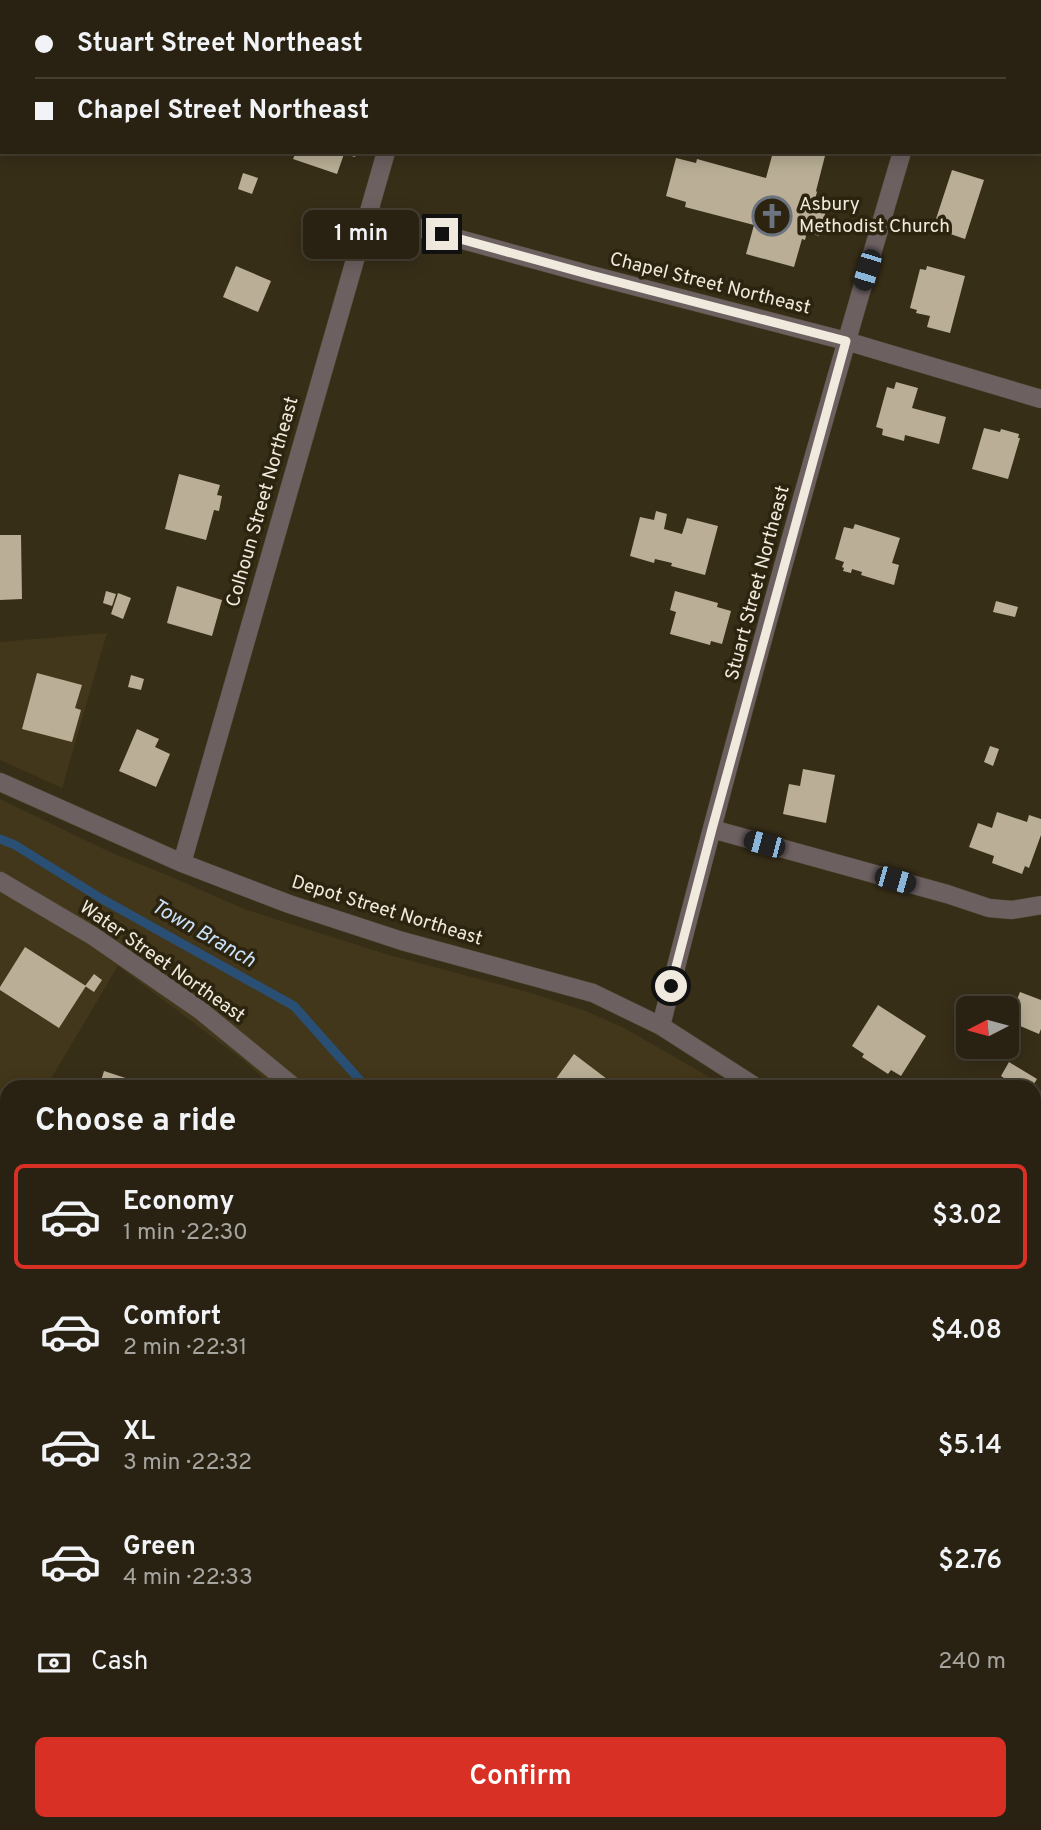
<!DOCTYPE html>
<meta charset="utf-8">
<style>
body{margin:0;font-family:Overpass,sans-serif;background:#312a1b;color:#f1f3f6;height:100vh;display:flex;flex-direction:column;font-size:26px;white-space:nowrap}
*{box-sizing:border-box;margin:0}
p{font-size:23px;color:#a5a49f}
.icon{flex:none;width:38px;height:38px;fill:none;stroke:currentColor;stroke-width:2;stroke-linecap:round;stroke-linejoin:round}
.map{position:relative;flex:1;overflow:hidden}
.sheet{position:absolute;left:0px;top:1080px;width:1041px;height:751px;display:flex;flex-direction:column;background:#292212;border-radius:21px 21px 0 0;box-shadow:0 4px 18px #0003,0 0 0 2px #453f32}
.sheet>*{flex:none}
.top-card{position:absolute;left:0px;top:0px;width:1041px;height:154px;box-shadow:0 4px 18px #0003,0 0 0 2px #453f32;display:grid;align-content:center;height:154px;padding:0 35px;background:#292212}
.needle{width:46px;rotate:264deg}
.controls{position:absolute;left:956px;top:996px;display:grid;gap:14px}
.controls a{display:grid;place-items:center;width:63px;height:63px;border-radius:10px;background:#292212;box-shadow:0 4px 18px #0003,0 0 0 2px #453f32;font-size:35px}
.end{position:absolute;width:32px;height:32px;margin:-16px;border:9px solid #efeadd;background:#111;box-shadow:0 0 0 4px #111}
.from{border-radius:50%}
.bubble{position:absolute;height:49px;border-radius:10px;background:#292212;box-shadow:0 4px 18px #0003,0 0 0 2px #453f32;font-size:23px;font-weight:600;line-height:49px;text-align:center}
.car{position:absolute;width:21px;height:42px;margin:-21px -10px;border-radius:9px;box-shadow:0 0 5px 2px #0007;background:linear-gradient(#222 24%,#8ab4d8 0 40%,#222 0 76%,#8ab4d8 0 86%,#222 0)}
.top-card b{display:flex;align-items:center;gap:24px;height:66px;font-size:26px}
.top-card b+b{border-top:2px solid #453f32}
.top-card i{width:18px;height:18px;background:#f1f3f6}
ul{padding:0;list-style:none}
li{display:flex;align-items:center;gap:21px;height:105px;margin:0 14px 10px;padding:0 21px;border:4px solid transparent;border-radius:10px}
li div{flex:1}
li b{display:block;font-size:26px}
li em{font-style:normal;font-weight:600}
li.active{border-color:#d93025}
li>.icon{width:63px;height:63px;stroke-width:1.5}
h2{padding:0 35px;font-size:32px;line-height:84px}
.pay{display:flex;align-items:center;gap:18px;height:77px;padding:0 35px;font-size:26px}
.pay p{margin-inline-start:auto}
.cta{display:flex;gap:14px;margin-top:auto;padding:14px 35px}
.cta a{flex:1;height:80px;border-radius:10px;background:#d93025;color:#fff;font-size:28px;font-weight:600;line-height:80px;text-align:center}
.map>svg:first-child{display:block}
.built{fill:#42371a}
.green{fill:#2e461c}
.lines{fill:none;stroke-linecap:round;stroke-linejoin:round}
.stream{stroke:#2a4f75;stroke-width:9}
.building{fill:#baaf96}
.minor-casing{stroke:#544c38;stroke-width:19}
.major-casing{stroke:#544c38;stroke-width:19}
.minor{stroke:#6d6061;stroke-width:18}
.major{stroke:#aa9091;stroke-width:18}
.route{stroke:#efeadd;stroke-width:9}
.labels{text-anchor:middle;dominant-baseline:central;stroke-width:7;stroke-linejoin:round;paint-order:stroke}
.poi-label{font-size:19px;fill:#efeadd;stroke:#2c240e;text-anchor:start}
.street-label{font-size:19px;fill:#efeadd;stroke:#2c240e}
.water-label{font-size:21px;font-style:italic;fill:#c9e0fa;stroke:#2c240e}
</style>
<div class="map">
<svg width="1041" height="1830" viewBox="0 0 1041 1830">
<rect width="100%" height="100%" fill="#372e18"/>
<path class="built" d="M107 633 62 788 0 760V642Z
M0 799 110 852 172 877 244 909 389 955 528 992 586 1011 624 1028 706 1075 723 1087H273L243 1060 118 966 46 1087H7V1152L1 1163 7 1187V1824H264L239 1830H0Z
M1034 1282 1041 1286V1564L1034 1569Z
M530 1824H632L627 1830H509Z
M713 1824H909L910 1830H715Z"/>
<path class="green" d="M1041 1683V1830H910L909 1824H1034V1687Z
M632 1824H713L715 1830H627Z"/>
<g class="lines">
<path class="stream" d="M0 839 15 845 102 899 294 1006 366 1087
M1034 1497 1041 1502"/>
</g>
<path class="building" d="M296 152H356L355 157 344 154 337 174 293 159Z
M773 152H826L816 191 817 192 815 199 828 203 819 236 807 232 805 240 802 239 794 267 746 254 754 225 685 207 686 202 666 196 676 158 696 163 697 159 766 178Z
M952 170 984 180 965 239 933 228Z
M243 173 258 178 252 194 238 189Z
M236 266 271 281 258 312 223 297Z
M927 266 965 276 950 333 927 327 930 316 916 313 917 310 910 308 920 269 926 270Z
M896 382 918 388 912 408 946 417 939 444 905 435 904 441 882 435 883 429 876 427 887 387 894 389Z
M984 428 1000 432 1001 429 1019 434 1018 438H1020L1008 479 972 469Z
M179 474 220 485 217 495 222 496 219 511 214 510 206 540 165 529Z
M656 511 667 514 664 529 682 534 687 518 718 526 705 575 671 566 672 563 655 559 654 563 630 556 640 517 654 520Z
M855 524 900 538 892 563 899 565 894 585 861 575 862 572 852 569 851 573 843 571 844 568 842 567 844 562 835 559 844 527 853 529Z
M0 535H21L22 599 0 600Z
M177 586 222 600 212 636 167 623Z
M106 591 116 594 112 606 103 603Z
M675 591 718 603 717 607 731 611 722 644 711 641 710 645 670 634 676 612 670 610Z
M118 593 131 598 123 619 111 614Z
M996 601 1018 607 1015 617 993 612Z
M37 673 82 685 75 708 81 710 72 742 22 729Z
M131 675 144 679 141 690 128 687Z
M137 729 159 739 155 747 170 754 156 787 119 771Z
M990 746 999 749 993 766 984 762Z
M803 769 835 775 826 823 783 814 789 784 800 786Z
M997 812 1027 822 1029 815 1041 819V835L1029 868 1025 866 1022 874 992 863 994 856 969 847 978 823 992 828Z
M25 947 86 986 59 1028 0 990V987Z
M94 974 102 980 94 992 85 986Z
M1020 992 1041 1000V1029L1039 1034 1008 1021Z
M878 1005 926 1036 901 1076 891 1070 888 1074 862 1057 864 1054 852 1046Z
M574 1054 607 1079 601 1087H550Z
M1009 1062 1037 1079 1032 1087H1017L1001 1076Z
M104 1071 150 1086 149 1087H99Z
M1034 1132 1041 1136V1148L1034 1159Z
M7 1644V1824H35V1825L6 1830 0 1791V1645Z
M823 1824H895V1830H823Z"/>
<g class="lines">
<g class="minor-casing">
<path id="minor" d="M430 2V0
M948 2V0
M368 214 591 275 846 341 1041 399
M0 782 182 863 289 904 402 941 593 993 661 1026 756 1087
M712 829 947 894 989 908 1012 910 1041 905
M182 863 386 152
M0 881 93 936 200 1010 294 1087
M661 1026C735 733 816 442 902 152
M1034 1257 1041 1260
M523 1824 525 1830"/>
</g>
<g class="major-casing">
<path id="major" d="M1034 1611 1041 1608
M374 1830 397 1824"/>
</g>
<use href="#minor" class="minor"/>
<use href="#major" class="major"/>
</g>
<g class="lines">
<path class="route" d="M442 234 591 275 846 341 712 829 671 986"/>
</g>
<defs>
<g id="church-ring" transform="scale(2.0125)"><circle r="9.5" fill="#2c240e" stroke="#6b7280" stroke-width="1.5"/><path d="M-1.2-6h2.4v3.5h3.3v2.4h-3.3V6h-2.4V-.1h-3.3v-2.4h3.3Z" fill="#6b7280"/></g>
</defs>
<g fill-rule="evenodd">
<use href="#church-ring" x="772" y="216"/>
</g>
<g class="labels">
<g class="poi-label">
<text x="799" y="205">Asbury<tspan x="799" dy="22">Methodist Church</tspan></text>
</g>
<g class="street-label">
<text transform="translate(710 284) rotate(14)">Chapel Street Northeast</text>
<text transform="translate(263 502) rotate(-74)">Colhoun Street Northeast</text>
<text transform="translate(758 583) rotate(-75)">Stuart Street Northeast</text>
<text transform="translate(387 911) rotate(17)">Depot Street Northeast</text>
<text transform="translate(162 962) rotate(35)">Water Street Northeast</text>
</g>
<g class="water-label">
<text transform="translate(203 934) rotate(30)">Town Branch</text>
</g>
</g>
</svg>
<div class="controls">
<a><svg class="needle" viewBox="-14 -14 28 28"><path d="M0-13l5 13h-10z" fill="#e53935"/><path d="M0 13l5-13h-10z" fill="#a5a49f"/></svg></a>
</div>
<i class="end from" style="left:671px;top:986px"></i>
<i class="end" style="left:442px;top:234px"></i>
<div class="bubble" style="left:303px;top:210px;width:116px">1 min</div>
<i class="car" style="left:867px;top:270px;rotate:197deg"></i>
<i class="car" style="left:764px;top:844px;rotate:285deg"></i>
<i class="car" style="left:895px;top:880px;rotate:106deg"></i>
<div class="top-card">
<b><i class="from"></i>Stuart Street Northeast</b>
<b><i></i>Chapel Street Northeast</b>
</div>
<section class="sheet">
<h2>Choose a ride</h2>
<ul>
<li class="active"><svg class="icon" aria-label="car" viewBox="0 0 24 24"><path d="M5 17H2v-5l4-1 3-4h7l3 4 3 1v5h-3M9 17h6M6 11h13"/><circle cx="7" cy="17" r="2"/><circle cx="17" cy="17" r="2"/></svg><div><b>Economy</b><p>1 min · 22:30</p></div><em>$3.02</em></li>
<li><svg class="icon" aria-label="car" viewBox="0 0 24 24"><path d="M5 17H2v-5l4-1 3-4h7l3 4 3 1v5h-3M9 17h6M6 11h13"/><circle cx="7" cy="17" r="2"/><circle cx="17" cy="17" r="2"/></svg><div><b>Comfort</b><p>2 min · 22:31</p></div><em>$4.08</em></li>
<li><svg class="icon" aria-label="car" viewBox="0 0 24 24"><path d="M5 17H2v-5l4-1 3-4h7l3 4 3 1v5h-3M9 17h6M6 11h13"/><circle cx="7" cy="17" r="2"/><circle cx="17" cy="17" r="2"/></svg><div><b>XL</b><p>3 min · 22:32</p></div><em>$5.14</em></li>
<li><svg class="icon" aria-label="car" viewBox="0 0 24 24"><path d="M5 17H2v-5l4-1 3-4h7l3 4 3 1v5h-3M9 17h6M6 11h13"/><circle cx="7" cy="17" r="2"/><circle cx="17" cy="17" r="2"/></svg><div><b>Green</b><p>4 min · 22:33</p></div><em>$2.76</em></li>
</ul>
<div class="pay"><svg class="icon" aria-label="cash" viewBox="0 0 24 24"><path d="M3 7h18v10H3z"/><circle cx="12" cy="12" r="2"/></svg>Cash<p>240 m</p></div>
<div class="cta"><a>Confirm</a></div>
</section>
</div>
